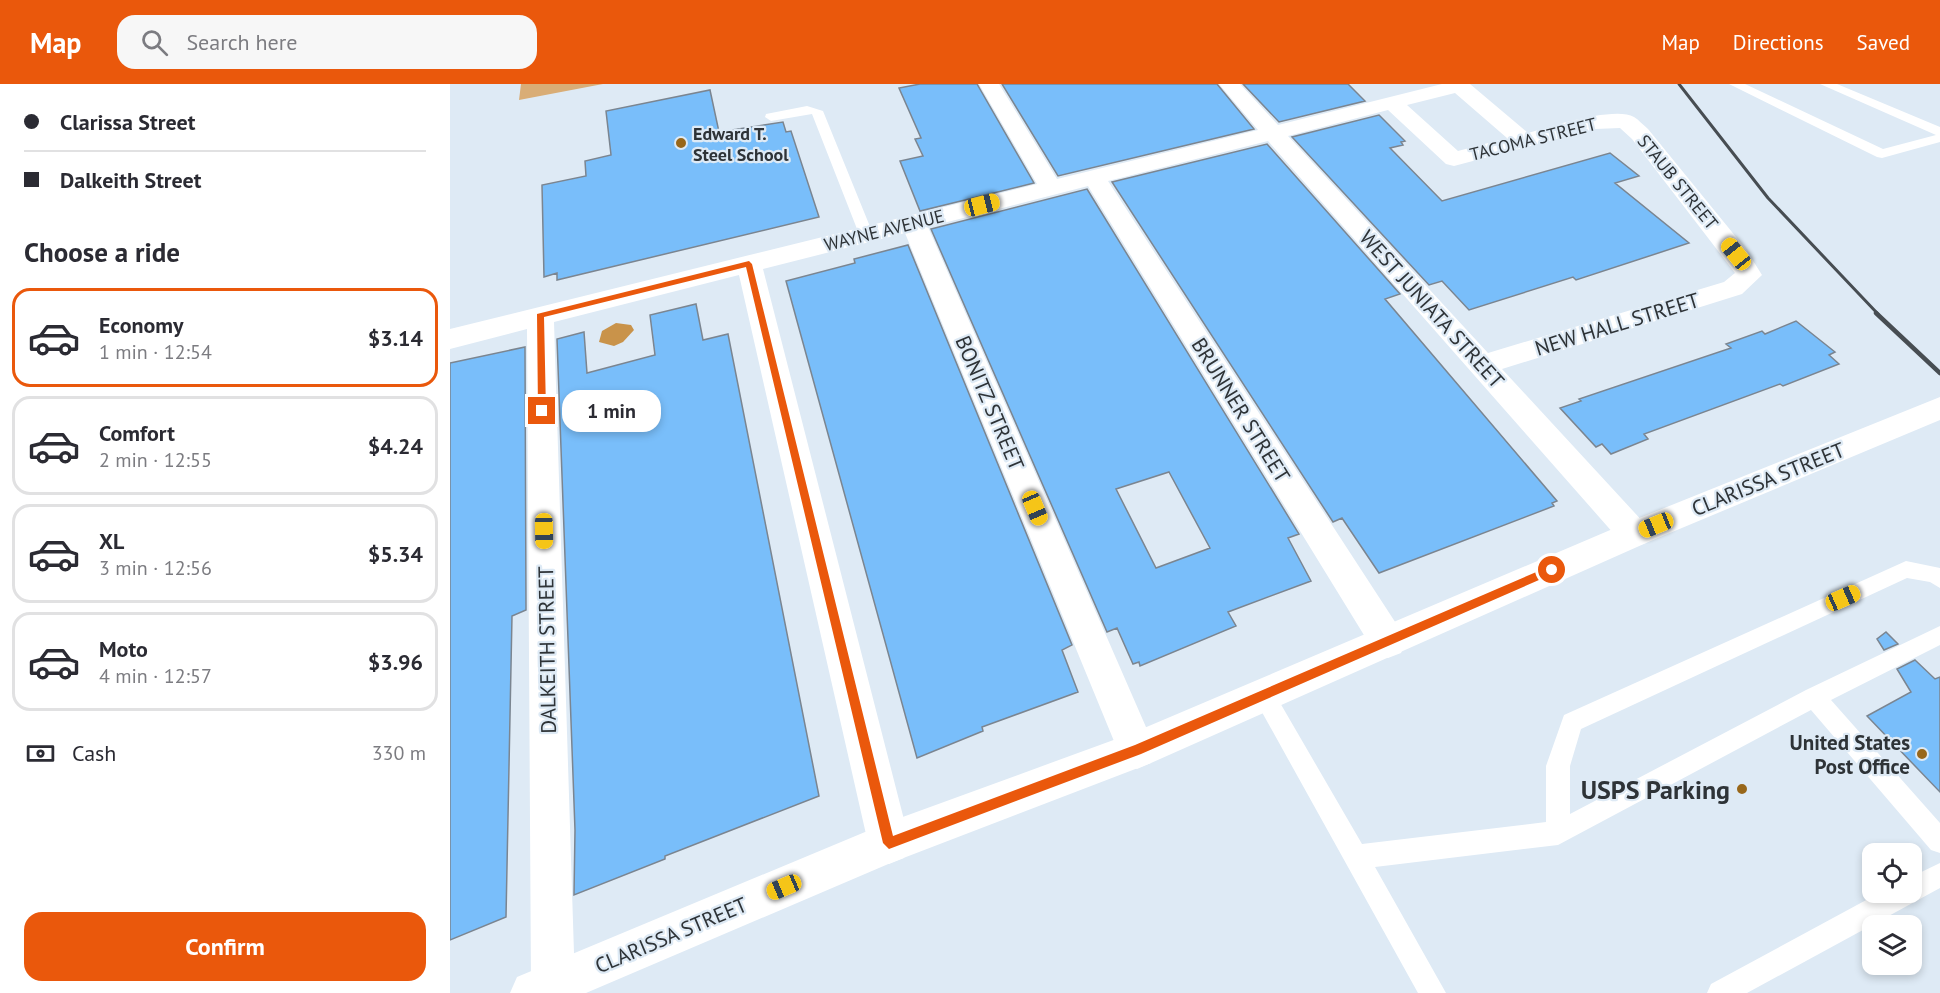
<!DOCTYPE html>
<meta charset="utf-8">
<style>
body{margin:0;font-family:"PT Sans",sans-serif;background:#f7f7f7;color:#2b2b33;height:100vh;display:flex;flex-direction:column;font-size:22px;white-space:nowrap}
*{box-sizing:border-box;margin:0}
p{font-size:20px;color:#7c7c81}
.icon{flex:none;width:33px;height:33px;fill:none;stroke:currentColor;stroke-width:2;stroke-linecap:round;stroke-linejoin:round}
.map{position:relative;flex:1;overflow:hidden}
.panel{display:flex;flex-direction:column;background:#fff;width:450px}
.panel>*{flex:none}
.guide{display:grid;align-content:center;height:132px;padding:0 24px;background:#fff}
.controls{position:absolute;left:1412px;top:759px;display:grid;gap:12px}
.controls a{display:grid;place-items:center;width:60px;height:60px;border-radius:12px;background:#fff;box-shadow:0 3px 9px #0003;font-size:30px}
.end{position:absolute;width:27px;height:27px;margin:-14px;border:8px solid #ea580c;background:#fff;box-shadow:0 0 0 3px #fff}
.from{border-radius:50%}
.bubble{position:absolute;height:42px;border-radius:18px;background:#fff;box-shadow:0 3px 9px #0003;font-size:20px;font-weight:700;line-height:42px;text-align:center}
.car{position:absolute;width:18px;height:36px;margin:-18px -9px;border-radius:8px;box-shadow:0 0 4px 2px #0007;background:linear-gradient(#f5c518 24%,#345 0 40%,#f5c518 0 76%,#345 0 86%,#f5c518 0)}
.guide b{display:flex;align-items:center;gap:21px;height:57px;font-size:22px}
.guide b+b{border-top:2px solid #e1e1e2}
.guide i{width:15px;height:15px;background:#2b2b33}
ul{padding:0;list-style:none}
li{display:flex;align-items:center;gap:18px;height:99px;margin:0 12px 9px;padding:0 12px;border:3px solid #e1e1e2;border-radius:18px}
li div{flex:1}
li b{display:block;font-size:22px}
li em{font-style:normal;font-weight:700}
li.active{border-color:#ea580c}
li>.icon{width:54px;height:54px;stroke-width:1.5}
h2{padding:0 24px;font-size:27px;line-height:72px}
.pay{display:flex;align-items:center;gap:15px;height:66px;padding:0 24px;font-size:22px}
.pay p{margin-inline-start:auto}
.cta{display:flex;gap:12px;margin-top:auto;padding:12px 24px}
.cta a{flex:1;height:69px;border-radius:18px;background:#ea580c;color:#fff;font-size:24px;font-weight:700;line-height:69px;text-align:center}
header{display:flex;align-items:center;gap:36px;box-sizing:border-box;height:84px;padding:0 30px;background:#ea580c;color:#fff}
header strong{font-size:28px}
nav{display:flex;gap:33px;margin-inline-start:auto;font-size:21px}
.search{width:420px;height:54px;background:#f7f7f7;display:flex;align-items:center;gap:15px;box-sizing:border-box;padding:0 21px;border-radius:18px;color:#7c7c81;font-size:22px}
main{display:flex;flex:1;min-height:0}
.map>svg:first-child{display:block}
.green{fill:#d9ad76}
.water{fill:#c9934a}
.building{fill:#79befa;stroke:#7b8590;stroke-width:1.5;fill-rule:evenodd}
.lines{fill:none;stroke-linecap:round;stroke-linejoin:round}
.lane{fill:#fff;fill-rule:evenodd}
.street{fill:#fff;fill-rule:evenodd}
.secondary{fill:#fff;fill-rule:evenodd}
.rail-far1{stroke:#474d52;stroke-width:3}
.rail{stroke:#474d52;stroke-width:4.5}
.route{fill:#ea580c}
.poi-dot{fill:#98671a;stroke:#deeaf5;stroke-width:2}
.labels{text-anchor:middle;dominant-baseline:central;stroke-width:4.5;stroke-linejoin:round;paint-order:stroke}
.far-poi-label{font-size:18px;font-weight:bold;fill:#2e3337;stroke:#deeaf5;text-anchor:start}
.far-street-label{font-size:18px;fill:#2e3337;stroke:#deeaf5}
.street-label{font-size:21px;fill:#2e3337;stroke:#deeaf5}
.poi-label{font-size:21px;font-weight:bold;fill:#2e3337;stroke:#deeaf5;text-anchor:end}
.near-poi-label{font-size:26px;font-weight:bold;fill:#2e3337;stroke:#deeaf5;text-anchor:end}
</style>
<header>
<strong>Map</strong>
<div class="search"><svg class="icon" aria-label="search" viewBox="0 0 24 24"><circle cx="10" cy="10" r="6"/><path d="M15 15l6 6"/></svg>Search here</div>
<nav><a>Map</a><a>Directions</a><a>Saved</a></nav>
</header>
<main>
<section class="panel">
<div class="guide">
<b><i class="from"></i>Clarissa Street</b>
<b><i></i>Dalkeith Street</b>
</div>
<h2>Choose a ride</h2>
<ul>
<li class="active"><svg class="icon" aria-label="car" viewBox="0 0 24 24"><path d="M5 17H2v-5l4-1 3-4h7l3 4 3 1v5h-3M9 17h6M6 11h13"/><circle cx="7" cy="17" r="2"/><circle cx="17" cy="17" r="2"/></svg><div><b>Economy</b><p>1 min · 12:54</p></div><em>$3.14</em></li>
<li><svg class="icon" aria-label="car" viewBox="0 0 24 24"><path d="M5 17H2v-5l4-1 3-4h7l3 4 3 1v5h-3M9 17h6M6 11h13"/><circle cx="7" cy="17" r="2"/><circle cx="17" cy="17" r="2"/></svg><div><b>Comfort</b><p>2 min · 12:55</p></div><em>$4.24</em></li>
<li><svg class="icon" aria-label="car" viewBox="0 0 24 24"><path d="M5 17H2v-5l4-1 3-4h7l3 4 3 1v5h-3M9 17h6M6 11h13"/><circle cx="7" cy="17" r="2"/><circle cx="17" cy="17" r="2"/></svg><div><b>XL</b><p>3 min · 12:56</p></div><em>$5.34</em></li>
<li><svg class="icon" aria-label="car" viewBox="0 0 24 24"><path d="M5 17H2v-5l4-1 3-4h7l3 4 3 1v5h-3M9 17h6M6 11h13"/><circle cx="7" cy="17" r="2"/><circle cx="17" cy="17" r="2"/></svg><div><b>Moto</b><p>4 min · 12:57</p></div><em>$3.96</em></li>
</ul>
<div class="pay"><svg class="icon" aria-label="cash" viewBox="0 0 24 24"><path d="M3 7h18v10H3z"/><circle cx="12" cy="12" r="2"/></svg>Cash<p>330 m</p></div>
<div class="cta"><a>Confirm</a></div>
</section>
<div class="map">
<svg width="1490" height="909" viewBox="0 0 1490 909">
<rect width="100%" height="100%" fill="#deeaf5"/>
<path class="green" d="M71 0H153L69 16Z"/>
<path class="water" d="M166 239 181 241 184 246 173 258 164 262 149 258 152 247Z"/>
<path class="building" d="M470 0H527L584 99 470 127 450 77 473 72 465 55 471 54 449 4Z
M552 0H767L804 45 608 92Z
M793 0H898L915 17 829 38Z
M260 6 269 48 333 38 336 48 341 47 369 133 107 196V189L94 193 92 101 136 92 135 77 161 71 156 27Z
M929 31 955 57 951 58 953 61 940 64 992 117 1160 69 1189 92 1165 99 1239 159 1126 196 1123 193 1019 226 992 197 979 201 842 53Z
M817 60 950 210 935 215 1107 417 1102 419 1104 422 929 489 892 434 883 438 662 98Z
M637 105 849 450 838 454 861 497 778 528 786 542 690 582 689 578 683 580 667 544 657 548 481 145ZM719 388 760 464 706 484 666 405Z
M458 161 622 561 612 566 628 608 532 643 533 647 467 674 336 197 405 179 404 175Z
M246 220 253 256 278 250 369 712 215 772V775L124 811 125 746 107 255 134 248 137 289 205 271 200 231Z
M1346 237 1385 268 1379 271 1389 280 1333 302 1330 300 1194 350 1198 355 1161 370 1152 360 1146 363 1110 324 1131 317 1129 315 1281 264 1276 260 1312 247 1315 250Z
M75 263 76 526 62 532 56 833 0 856V279Z
M1436 548 1448 560 1434 566 1427 555Z
M1465 576 1485 595 1490 593V708L1417 632 1461 608 1447 585Z"/>
<g class="lines">
<path class="lane" d="M1279 0H1295L1433 65 1486 51 1370 0H1387L1490 43V58L1432 74 1427 73Z
M357 22 373 27 423 150 421 153H411L409 150 362 30 321 37 315 33 316 30Z
M1456 477 1490 484V504L1480 498 1457 494 1131 645 1120 682V730L1356 606 1490 542V561L1381 616 1490 739V769L1481 766 1361 626 1108 761 925 783 996 909H968L803 612 806 605 814 602 822 605 912 760 1096 738V682L1114 631Z
M1490 779V804L1297 909H1257L1261 900 1431 808H1461V793Z"/>
<path class="street" d="M529 0H549L607 95 808 46 769 0H790L828 41 992 0H1020L1078 49C1100 43 1164 22 1184 33 1189 36 1193 41 1198 45L1295 164 1312 191 1292 210 1052 285 1196 441 1200 450 1196 459 1184 463 1172 459 818 57 658 97 951 547 956 558 951 569 938 574 925 569 638 102 478 143 706 666 701 679 687 685 673 679 455 149 313 185 460 759 454 774 439 780 424 774 418 759 289 191 104 238 125 901 122 909H84L81 901 77 245 0 265V245L587 100ZM1005 9 1057 54 1008 67 957 21ZM938 26 996 80 1004 82 1145 45 1170 44 1182 55 1285 189 1274 198 1038 269 838 52Z"/>
<path class="secondary" d="M1490 313V336L1196 459 701 679 443 778 136 909H60L67 893 439 738 680 650 1172 441Z"/>
<path class="rail-far1" d="M1229 0 1318 114 1428 230"/>
<path class="rail" d="M1426 229 1490 289"/>
</g>
<path class="route" d="M299 177 302 180 443 752 685 661 1098 483H1105L1107 486 1105 489 691 670 439 765 433 759 296 183 94 233 96 327 92 330 88 327 87 230Z"/>
<g class="poi-dot">
<circle cx="231" cy="59" r="6"/>
<circle cx="1472" cy="670" r="6"/>
<circle cx="1292" cy="705" r="6"/>
</g>
<g class="labels">
<g class="far-poi-label">
<text x="243" y="49">Edward T.<tspan x="243" dy="21">Steel School</tspan></text>
</g>
<g class="far-street-label">
<text transform="translate(1083 55) rotate(-14)">TACOMA STREET</text>
<text transform="translate(1228 98) rotate(51)">STAUB STREET</text>
<text transform="translate(434 146) rotate(-14)">WAYNE AVENUE</text>
</g>
<g class="street-label">
<text transform="translate(982 225) rotate(48)">WEST JUNIATA STREET</text>
<text transform="translate(1167 240) rotate(-17)">NEW HALL STREET</text>
<text transform="translate(540 319) rotate(67)">BONITZ STREET</text>
<text transform="translate(791 326) rotate(58)">BRUNNER STREET</text>
<text transform="translate(1318 395) rotate(-22)">CLARISSA STREET</text>
<text transform="translate(97 566) rotate(-91)">DALKEITH STREET</text>
<text transform="translate(221 851) rotate(-23)">CLARISSA STREET</text>
</g>
<g class="poi-label">
<text x="1460" y="658">United States<tspan x="1460" dy="24">Post Office</tspan></text>
</g>
<g class="near-poi-label">
<text x="1280" y="705">USPS Parking</text>
</g>
</g>
</svg>
<div class="controls">
<a><svg class="icon" aria-label="locate" viewBox="0 0 24 24"><circle cx="12" cy="12" r="6"/><path d="M12 2v4M12 18v4M2 12h4M18 12h4"/></svg></a>
<a><svg class="icon" aria-label="layers" viewBox="0 0 24 24"><path d="M12 4l9 5-9 5-9-5zM3 14l9 5 9-5"/></svg></a>
</div>
<i class="end from" style="left:1102px;top:486px"></i>
<i class="end" style="left:92px;top:327px"></i>
<div class="bubble" style="left:112px;top:306px;width:99px">1 min</div>
<i class="car" style="left:532px;top:121px;rotate:76deg"></i>
<i class="car" style="left:1286px;top:170px;rotate:321deg"></i>
<i class="car" style="left:585px;top:424px;rotate:157deg"></i>
<i class="car" style="left:1206px;top:441px;rotate:248deg"></i>
<i class="car" style="left:94px;top:447px;rotate:179deg"></i>
<i class="car" style="left:1393px;top:514px;rotate:66deg"></i>
<i class="car" style="left:334px;top:803px;rotate:247deg"></i>
</div>
</main>
